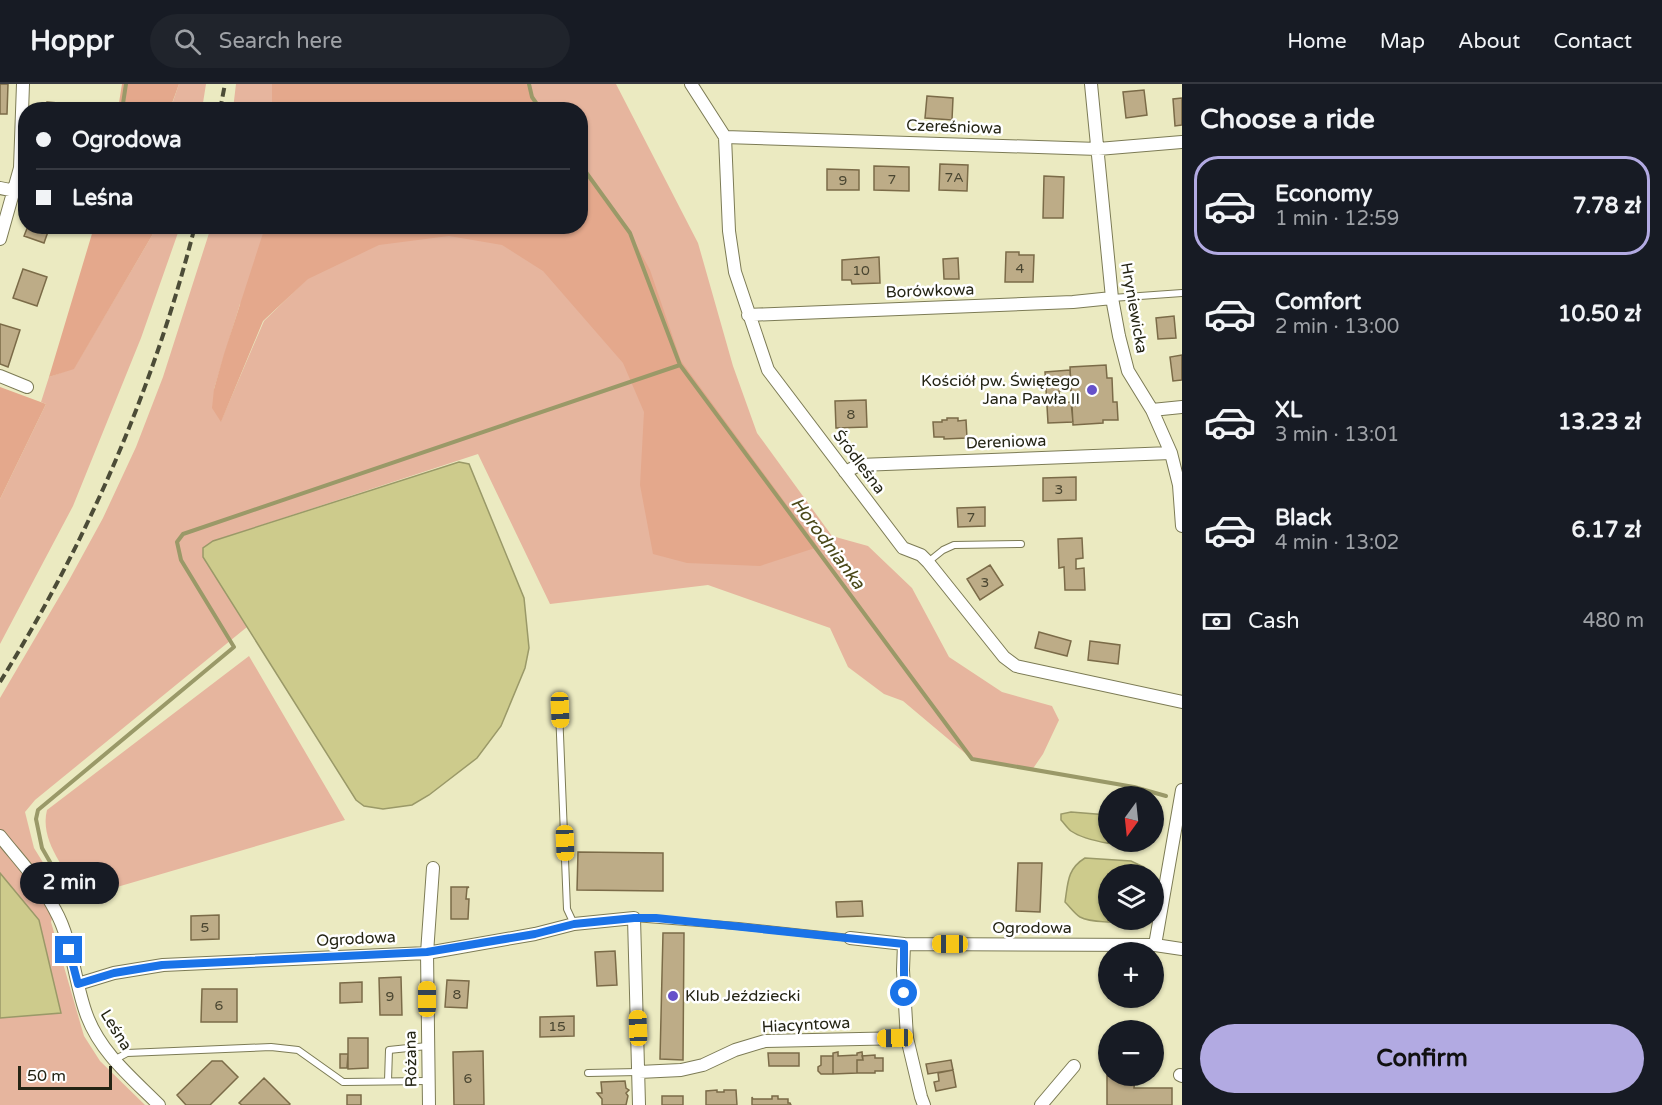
<!DOCTYPE html>
<meta charset="utf-8">
<style>
body{margin:0;font-family:"Varela Round",sans-serif;background:#20242c;color:#f1f3f6;height:100vh;display:flex;flex-direction:column;font-size:22px;white-space:nowrap}
*{box-sizing:border-box;margin:0}
p{font-size:20px;color:#9ea1a6}
.icon{flex:none;width:33px;height:33px;fill:none;stroke:currentColor;stroke-width:2;stroke-linecap:round;stroke-linejoin:round}
.map{position:relative;flex:1;overflow:hidden}
.panel{display:flex;flex-direction:column;background:#171b24;width:480px}
.panel>*{flex:none}
.top-card{position:absolute;left:18px;top:18px;width:570px;height:132px;border-radius:24px;box-shadow:0 2px 4px #0004;display:grid;align-content:center;height:132px;padding:0 18px;background:#171b24}
.needle{width:39px;rotate:195deg}
.controls{position:absolute;left:1098px;top:702px;display:grid;gap:12px}
.controls a{display:grid;place-items:center;width:66px;height:66px;border-radius:50%;background:#171b24;box-shadow:0 2px 4px #0004;font-size:30px}
.scale{position:absolute;left:18px;bottom:15px;width:94px;box-sizing:border-box;padding-left:6px;border:3px solid #242414;border-top:0;font-size:16px;line-height:21px;white-space:nowrap;color:#242414;-webkit-text-stroke:4px #fff;paint-order:stroke}
.end{position:absolute;width:27px;height:27px;margin:-14px;border:8px solid #1a73e8;background:#fff;box-shadow:0 0 0 3px #fff}
.from{border-radius:50%}
.bubble{position:absolute;height:42px;border-radius:21px;background:#171b24;box-shadow:0 2px 4px #0004;font-size:20px;font-weight:700;line-height:42px;text-align:center}
.car{position:absolute;width:18px;height:36px;margin:-18px -9px;border-radius:8px;box-shadow:0 0 4px 2px #0007;background:linear-gradient(#f5c518 24%,#345 0 40%,#f5c518 0 76%,#345 0 86%,#f5c518 0)}
.top-card b{display:flex;align-items:center;gap:21px;height:57px;font-size:22px}
.top-card b+b{border-top:2px solid #363941}
.top-card i{width:15px;height:15px;background:#f1f3f6}
ul{padding:0;list-style:none}
li{display:flex;align-items:center;gap:18px;height:99px;margin:0 12px 9px;padding:0 6px;border:3px solid transparent;border-radius:24px}
li div{flex:1}
li b{display:block;font-size:22px}
li em{font-style:normal;font-weight:700}
li.current{border-color:#b2aae2}
li>.icon{width:54px;height:54px;stroke-width:1.5}
h2{padding:0 18px;font-size:27px;line-height:72px}
.pay{display:flex;align-items:center;gap:15px;height:66px;padding:0 18px;font-size:22px}
.pay p{margin-inline-start:auto}
.cta{display:flex;gap:12px;margin-top:auto;padding:12px 18px}
.cta a{flex:1;height:69px;border-radius:36px;background:#b2aae2;color:#111;font-size:24px;font-weight:700;line-height:69px;text-align:center}
header{display:flex;align-items:center;gap:36px;box-sizing:border-box;height:84px;padding:0 30px;background:#171b24;border-bottom:2px solid #363941}
header strong{font-size:28px}
nav{display:flex;gap:33px;margin-inline-start:auto;font-size:21px}
.search{width:420px;height:54px;background:#20242c;display:flex;align-items:center;gap:15px;box-sizing:border-box;padding:0 21px;border-radius:33px;color:#9ea1a6;font-size:22px}
main{display:flex;flex:1;min-height:0}
.map>svg:first-child{display:block}
.green{fill:#e6b59e;fill-rule:evenodd}
.forest{fill:#e4a88c}
.water{fill:#cdcb8c;stroke:#9a9968;stroke-width:1.5}
.lines{fill:none;stroke-linecap:round;stroke-linejoin:round}
.stream{stroke:#9a9968;stroke-width:4}
.building{fill:#bdac87;stroke:#7b6b48;stroke-width:1.5}
.service-casing{stroke:#7c7b55;stroke-width:8}
.minor-casing{stroke:#7c7b55;stroke-width:14}
.service{stroke:#fff;stroke-width:6}
.minor{stroke:#fff;stroke-width:12}
.rail{stroke:#4c4c37;stroke-width:4;stroke-dasharray:9 4.5;stroke-linecap:butt}
.route{stroke:#1a73e8;stroke-width:8}
.poi-dot{fill:#6651ca;stroke:#fff;stroke-width:2}
.labels{text-anchor:middle;dominant-baseline:central;stroke-width:5;stroke-linejoin:round;paint-order:stroke}
.number-label{font-size:14px;fill:#4a4631}
.street-label{font-size:16px;fill:#242414;stroke:#fff}
.poi-label{font-size:16px;fill:#242414;stroke:#fff;text-anchor:end}
.water-label{font-size:18px;font-style:italic;fill:#4a4818;stroke:#fff}
</style>
<header>
<strong>Hoppr</strong>
<div class="search"><svg class="icon" aria-label="search" viewBox="0 0 24 24"><circle cx="10" cy="10" r="6"/><path d="M15 15l6 6"/></svg>Search here</div>
<nav><a>Home</a><a>Map</a><a>About</a><a>Contact</a></nav>
</header>
<main>
<div class="map">
<svg width="1182" height="1021" viewBox="0 0 1182 1021">
<rect width="100%" height="100%" fill="#ebeac1"/>
<path class="green" d="M179 0H206L202 25 170 26Z
M236 0H616L698 159 733 282 757 349 832 452 868 462 912 504 949 573 1002 608 1052 622 1059 636 1043 670 1032 686 972 675 903 617 884 610 848 583 830 544 708 501 550 520 478 370 213 457 203 464V473L247 543 35 716 25 728 34 764 60 806 51 838 84 952 100 977 145 1021H0V614L68 498 103 434 136 363 163 293 211 143 580 142V26L233 25ZM306 196 264 237 221 337 214 305 240 220Z
M157 143H180L141 254 73 422 0 560V415L46 320 41 318 49 293 74 284Z
M249 572 345 736 83 813C67 788 39 757 47 726Z"/>
<path class="forest" d="M122 0H179L170 25H118Z
M272 0H529L538 25H272Z
M581 85 630 149 650 186 681 277 818 463 760 482 687 479 653 470 640 401 644 328 623 279 543 187 502 161 449 152 379 161 308 195 263 237 221 338 212 324 214 305 224 270 265 143 580 142Z
M94 143H157L74 285 49 293Z
M0 303 46 320 0 415Z"/>
<path class="water" d="M459 378 469 380 524 514 529 564 525 584 501 642 477 674 429 711 412 721 383 725 364 722 356 716 203 473V464L213 457Z
M1071 728 1108 731V758H1145C1132 767 1084 756 1071 747 1067 744 1064 739 1061 736V730Z
M1085 774 1131 777 1144 783 1148 790H1108V836H1130C1120 840 1089 838 1080 833 1075 830 1070 823 1065 818 1068 799 1067 785 1085 774Z
M0 789 39 836 61 929 0 934Z"/>
<g class="lines">
<path class="stream" d="M529 0 532 13 541 26
M122 26 126 0
M580 80 630 149 680 281 972 675 1134 703 1166 712
M65 816 66 806 42 764 36 735 38 726 234 563 181 476 177 458 183 450 680 281"/>
</g>
<path class="building" d="M0 0H8L7 30H0Z
M1144 6 1147 31 1126 34 1123 8Z
M927 12 953 14 952 36 925 34Z
M1182 14V41L1175 42 1173 15Z
M47 18 70 20V26H47Z
M940 80 968 81 967 107 939 106Z
M874 82 909 83V107L874 106Z
M827 85 859 86V106H827Z
M1044 92 1064 93 1063 134H1043Z
M28 142H50L44 159 24 152Z
M1006 168H1019V171H1034L1033 198H1005Z
M879 173 880 199 852 200 851 196H842V176Z
M958 174 959 195H944L943 175Z
M23 185 47 193 37 222 13 214Z
M1174 232 1176 254 1158 255 1156 234Z
M0 240 20 246 8 283 0 280Z
M1182 271V296L1173 297 1170 273Z
M1106 281 1107 294H1112L1113 318H1117L1118 336H1103V339L1073 341 1070 283Z
M1070 286 1071 306 1059 307 1060 319 1071 318 1073 338 1048 339 1045 288Z
M866 316 867 343 836 344 835 317Z
M947 334H958V337L966 336 967 354 944 355V353H934L933 338H942V336H947Z
M1076 393V416L1043 417V394Z
M985 423V442L958 443 957 424Z
M1082 454 1083 474 1076 475V485L1084 484 1085 506H1065L1064 483 1059 484 1058 455Z
M990 481 1003 501 980 516 967 495Z
M1039 548 1071 557 1067 572 1035 564Z
M1090 557 1120 561 1118 580 1088 576Z
M578 768 663 769V807L577 806Z
M1018 779H1042L1040 828 1016 827Z
M451 803H469L467 804 466 815H469L468 835H451Z
M862 817 863 832 837 833 836 818Z
M219 831V855L191 856V832Z
M663 849H684L683 976 660 975Z
M615 867 617 901 597 902 595 868Z
M401 893 402 931H380L379 894Z
M447 896 469 897 467 924 445 923Z
M362 898V918L340 919V899Z
M202 905H237V938H201Z
M574 932V952L540 953V933Z
M348 954H368V984L348 985Z
M483 967 484 1021H454L453 968Z
M838 968V972L857 971V969L862 968 863 976H857V989L833 990V969Z
M768 969H799V982H769Z
M340 970H348L347 984H340Z
M875 971V974H883V987H875V989H857V976H863L862 972Z
M821 972H833V990H821L818 987V983L821 981Z
M951 976 953 986 928 990 926 980Z
M212 977H222L238 993 210 1021H186L177 1011Z
M1107 977H1108V992H1135L1134 1004H1172V1021H1107Z
M953 986 956 1003 936 1007 934 998 939 997 938 989Z
M264 994 290 1020 289 1021H242L239 1019Z
M625 997 626 1004 629 1006 626 1009 628 1012 626 1021H602V1015L597 1009H602L601 998Z
M717 1006V1008H724V1006H736L737 1021H706V1007Z
M347 1011H361V1021H347Z
M662 1012H683V1021H662Z
M772 1012H778V1015H788V1019H790L791 1021H752V1013L753 1015H772Z"/>
<g class="lines">
<g class="service-casing">
<path id="service" d="M1112 214 1182 209
M928 478 943 466 954 461 1021 460
M559 626 567 825 574 840
M634 834 738 842 850 854
M114 976 127 969 271 963 298 966 343 998 427 997
M588 989 638 988
M388 997 389 966 427 962"/>
</g>
<g class="minor-casing">
<path id="minor" d="M691 0 725 53 729 147 735 188 768 286 903 464 921 471 928 478 1004 573 1016 582 1182 618
M1091 0 1112 214 1119 252 1128 287 1152 326 1171 369 1179 401 1182 442
M725 53 1098 65 1182 58
M0 104 15 107
M0 155 20 84 23 0
M748 231 1073 218 1112 214
M0 292 27 303
M1152 326 1182 323
M845 388 859 381 1171 369
M0 752C19 776 41 799 55 826 73 858 74 898 87 932 101 969 132 994 159 1021
M850 854 904 860
M1155 861 1182 706
M78 900 114 889 163 881 427 869 535 850 574 840 634 834 639 1021
M639 988 681 986 703 981 735 966 765 957 907 954
M1180 991 1182 992
M429 1021 427 869 433 784
M924 1021 921 1013 907 954 903 886 904 860 1155 861 1182 865
M1041 1021 1074 982"/>
</g>
<use href="#service" class="service"/>
<use href="#minor" class="minor"/>
<path class="rail" d="M220 26 225 0
M0 598C88 457 154 303 195 142"/>
</g>
<g class="lines">
<path class="route" d="M69 866 78 900 114 889 162 881 427 868 535 850 574 840 634 834H656L904 860V909"/>
</g>
<g class="poi-dot">
<circle cx="1092" cy="306" r="6"/>
<circle cx="673" cy="912" r="6"/>
</g>
<g class="labels">
<g class="number-label">
<text x="954" y="93">7A</text>
<text x="892" y="95">7</text>
<text x="843" y="96">9</text>
<text x="1020" y="184">4</text>
<text x="861" y="186">10</text>
<text x="851" y="330">8</text>
<text x="1059" y="405">3</text>
<text x="971" y="433">7</text>
<text x="985" y="498">3</text>
<text x="205" y="843">5</text>
<text x="457" y="910">8</text>
<text x="390" y="912">9</text>
<text x="219" y="921">6</text>
<text x="557" y="942">15</text>
<text x="468" y="994">6</text>
</g>
<g class="street-label">
<text transform="translate(954 43) rotate(2)">Czereśniowa</text>
<text transform="translate(930 207) rotate(-2)">Borówkowa</text>
<text transform="translate(1134 224) rotate(80)">Hryniewicka</text>
<text transform="translate(1006 358) rotate(-2)">Dereniowa</text>
<text transform="translate(859 378) rotate(53)">Śródleśna</text>
<text x="1032" y="844">Ogrodowa</text>
<text transform="translate(356 855) rotate(-3)">Ogrodowa</text>
<text transform="translate(806 941) rotate(-3)">Hiacyntowa</text>
<text transform="translate(116 946) rotate(58)">Leśna</text>
<text transform="translate(411 975) rotate(-91)">Różana</text>
</g>
<g class="poi-label">
<text x="1080" y="297">Kościół pw. Świętego<tspan x="1080" dy="18">Jana Pawła II</tspan></text>
<text x="685" y="912" text-anchor="start">Klub Jeździecki</text>
</g>
<g class="water-label">
<text transform="translate(828 459) rotate(53)">Horodnianka</text>
</g>
</g>
</svg>
<div class="controls">
<a><svg class="needle" viewBox="-14 -14 28 28"><path d="M0-13l5 13h-10z" fill="#e53935"/><path d="M0 13l5-13h-10z" fill="#9ea1a6"/></svg></a>
<a><svg class="icon" aria-label="layers" viewBox="0 0 24 24"><path d="M12 4l9 5-9 5-9-5zM3 14l9 5 9-5"/></svg></a>
<a>+</a>
<a>−</a>
</div>
<div class="scale">50 m</div>
<i class="end from" style="left:904px;top:909px"></i>
<i class="end" style="left:69px;top:866px"></i>
<div class="bubble" style="left:20px;top:778px;width:99px">2 min</div>
<i class="car" style="left:560px;top:626px;rotate:178deg"></i>
<i class="car" style="left:565px;top:759px;rotate:178deg"></i>
<i class="car" style="left:950px;top:860px;rotate:270deg"></i>
<i class="car" style="left:427px;top:915px;rotate:0deg"></i>
<i class="car" style="left:638px;top:944px;rotate:358deg"></i>
<i class="car" style="left:895px;top:954px;rotate:269deg"></i>
<div class="top-card">
<b><i class="from"></i>Ogrodowa</b>
<b><i></i>Leśna</b>
</div>
</div>
<section class="panel">
<h2>Choose a ride</h2>
<ul>
<li class="current"><svg class="icon" aria-label="car" viewBox="0 0 24 24"><path d="M5 17H2v-5l4-1 3-4h7l3 4 3 1v5h-3M9 17h6M6 11h13"/><circle cx="7" cy="17" r="2"/><circle cx="17" cy="17" r="2"/></svg><div><b>Economy</b><p>1 min · 12:59</p></div><em>7.78 zł</em></li>
<li><svg class="icon" aria-label="car" viewBox="0 0 24 24"><path d="M5 17H2v-5l4-1 3-4h7l3 4 3 1v5h-3M9 17h6M6 11h13"/><circle cx="7" cy="17" r="2"/><circle cx="17" cy="17" r="2"/></svg><div><b>Comfort</b><p>2 min · 13:00</p></div><em>10.50 zł</em></li>
<li><svg class="icon" aria-label="car" viewBox="0 0 24 24"><path d="M5 17H2v-5l4-1 3-4h7l3 4 3 1v5h-3M9 17h6M6 11h13"/><circle cx="7" cy="17" r="2"/><circle cx="17" cy="17" r="2"/></svg><div><b>XL</b><p>3 min · 13:01</p></div><em>13.23 zł</em></li>
<li><svg class="icon" aria-label="car" viewBox="0 0 24 24"><path d="M5 17H2v-5l4-1 3-4h7l3 4 3 1v5h-3M9 17h6M6 11h13"/><circle cx="7" cy="17" r="2"/><circle cx="17" cy="17" r="2"/></svg><div><b>Black</b><p>4 min · 13:02</p></div><em>6.17 zł</em></li>
</ul>
<div class="pay"><svg class="icon" aria-label="cash" viewBox="0 0 24 24"><path d="M3 7h18v10H3z"/><circle cx="12" cy="12" r="2"/></svg>Cash<p>480 m</p></div>
<div class="cta"><a>Confirm</a></div>
</section>
</main>
